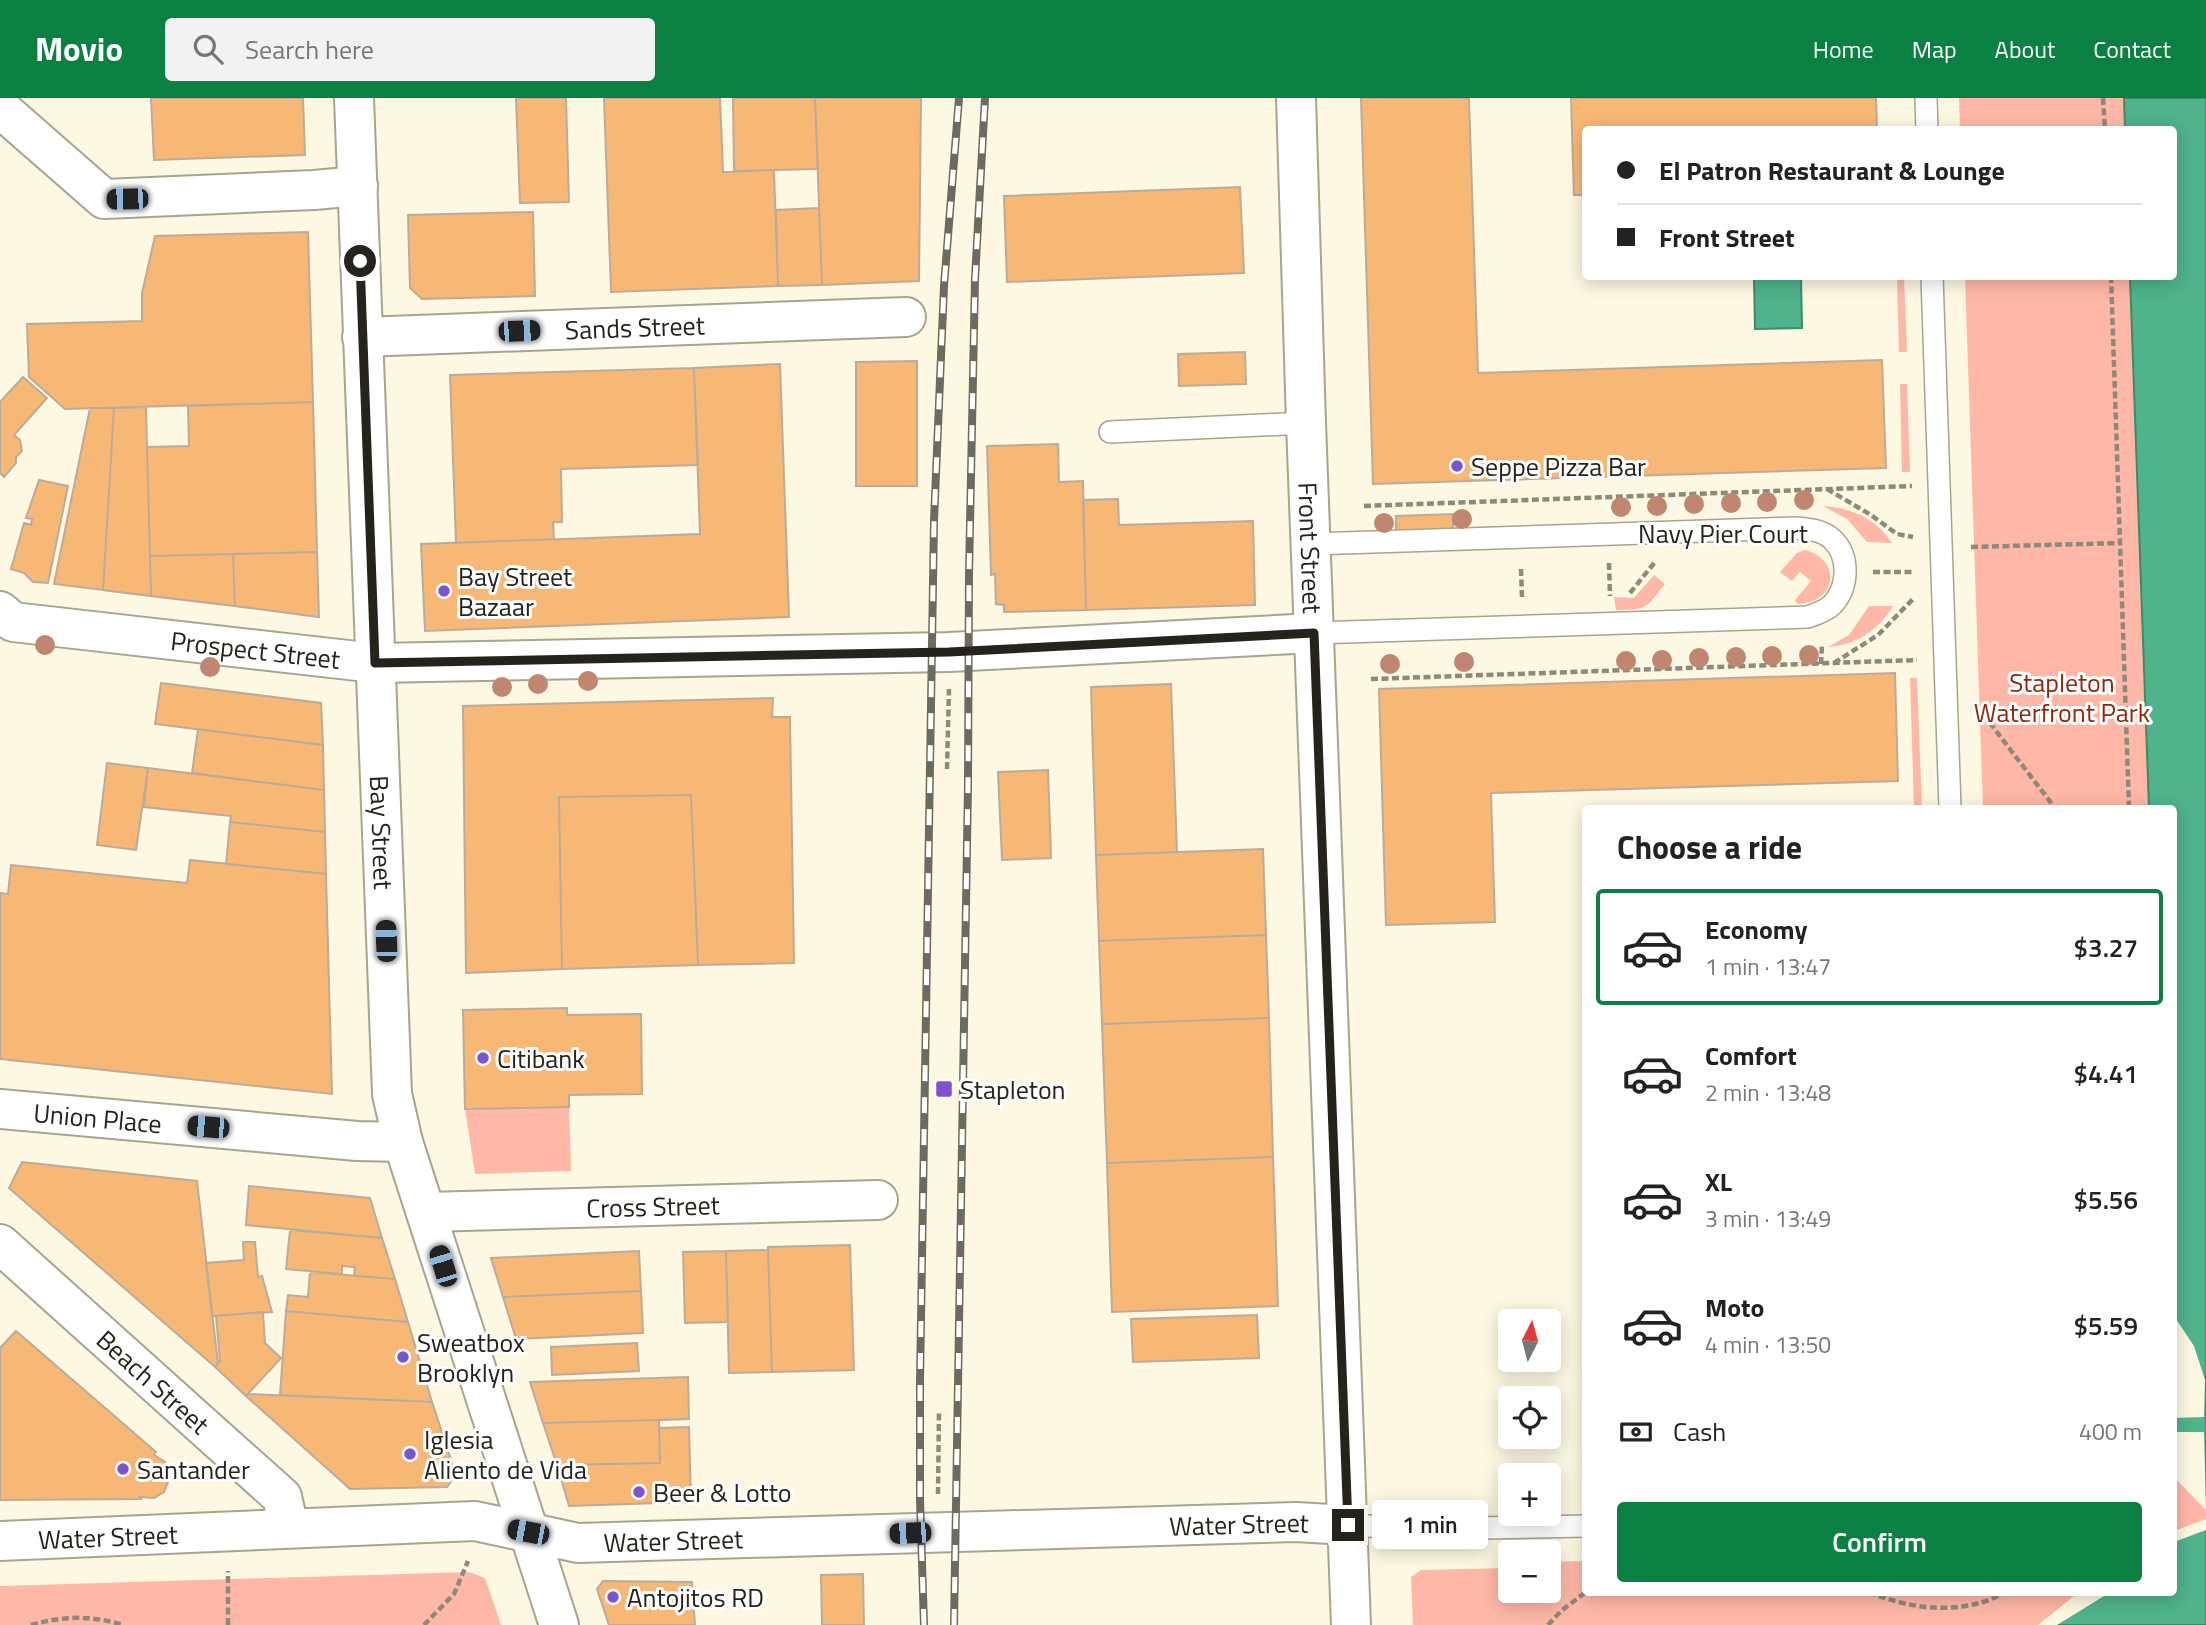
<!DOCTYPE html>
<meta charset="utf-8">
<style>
body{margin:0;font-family:"Titillium Web",sans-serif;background:#f2f2f2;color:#222;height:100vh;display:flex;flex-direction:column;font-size:26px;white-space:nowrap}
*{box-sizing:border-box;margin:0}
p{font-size:23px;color:#767676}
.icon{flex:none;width:38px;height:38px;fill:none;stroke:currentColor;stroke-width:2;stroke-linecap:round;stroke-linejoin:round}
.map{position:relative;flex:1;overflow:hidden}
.details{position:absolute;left:1582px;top:707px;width:595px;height:791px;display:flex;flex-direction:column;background:#fff;border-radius:7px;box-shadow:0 4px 18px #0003}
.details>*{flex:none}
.guide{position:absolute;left:1582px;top:28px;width:595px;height:154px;border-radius:7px;box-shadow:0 4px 18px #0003;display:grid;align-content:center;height:154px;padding:0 35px;background:#fff}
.needle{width:46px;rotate:6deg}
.controls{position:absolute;left:1498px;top:1211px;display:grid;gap:14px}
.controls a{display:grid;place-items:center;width:63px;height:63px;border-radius:7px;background:#fff;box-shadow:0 4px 18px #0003;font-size:35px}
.end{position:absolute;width:32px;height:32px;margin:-16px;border:9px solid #25231b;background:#fff;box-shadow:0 0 0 4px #fff}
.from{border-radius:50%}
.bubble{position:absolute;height:49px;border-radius:7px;background:#fff;box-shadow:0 4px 18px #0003;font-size:23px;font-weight:600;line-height:49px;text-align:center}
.car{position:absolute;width:21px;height:42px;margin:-21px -10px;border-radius:9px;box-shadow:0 0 5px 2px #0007;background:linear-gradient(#222 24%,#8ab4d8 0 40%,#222 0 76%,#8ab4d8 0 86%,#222 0)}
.guide b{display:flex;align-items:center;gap:24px;height:66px;font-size:26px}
.guide b+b{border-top:2px solid #e0e0e0}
.guide i{width:18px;height:18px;background:#222}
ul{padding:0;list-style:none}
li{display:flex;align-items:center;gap:21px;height:116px;margin:0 14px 10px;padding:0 21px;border:4px solid transparent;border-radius:7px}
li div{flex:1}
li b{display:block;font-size:26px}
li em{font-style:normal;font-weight:600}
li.selected{border-color:#0b8043}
li>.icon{width:63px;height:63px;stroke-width:1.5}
h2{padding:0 35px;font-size:32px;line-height:84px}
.pay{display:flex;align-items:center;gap:18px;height:77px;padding:0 35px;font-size:26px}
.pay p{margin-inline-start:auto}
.cta{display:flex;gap:14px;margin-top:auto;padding:14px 35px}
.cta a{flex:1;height:80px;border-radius:7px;background:#0b8043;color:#fff;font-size:28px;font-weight:600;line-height:80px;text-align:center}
header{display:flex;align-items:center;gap:42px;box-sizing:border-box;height:98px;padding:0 35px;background:#0b8043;color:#fff}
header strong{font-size:33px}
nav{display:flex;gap:38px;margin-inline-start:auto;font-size:24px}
.search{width:490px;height:63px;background:#f2f2f2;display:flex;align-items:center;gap:18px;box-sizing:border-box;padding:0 24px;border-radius:7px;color:#767676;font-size:26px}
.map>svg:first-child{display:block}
.green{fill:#ffb8a7}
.water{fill:#4fb38b;stroke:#428869;stroke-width:2}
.pier{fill:#fcf8e1}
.building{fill:#f8b875;stroke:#bcab9a;stroke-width:2}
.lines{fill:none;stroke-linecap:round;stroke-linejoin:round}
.lane-casing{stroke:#a8a48f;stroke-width:24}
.street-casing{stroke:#a8a48f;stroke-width:42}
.secondary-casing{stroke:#a8a48f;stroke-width:42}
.path{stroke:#8d8a7b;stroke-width:4.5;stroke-dasharray:7 3.5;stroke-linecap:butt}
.lane{stroke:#fff;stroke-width:21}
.street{stroke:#fff;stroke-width:38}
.secondary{stroke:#fff;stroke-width:38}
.rail-casing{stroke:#6d6b5e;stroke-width:8}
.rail{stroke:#fff;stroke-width:5;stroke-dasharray:16;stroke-linecap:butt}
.tree{fill:#c0866f}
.route{stroke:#25231b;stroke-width:9}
.poi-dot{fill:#7e54cd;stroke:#fff;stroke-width:2.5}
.labels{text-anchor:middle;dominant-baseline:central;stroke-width:6;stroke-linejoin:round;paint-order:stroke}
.street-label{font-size:26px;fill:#25231b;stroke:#fff}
.poi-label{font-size:26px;fill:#25231b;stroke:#fff;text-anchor:start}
.park-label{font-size:26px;fill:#8f2811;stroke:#fff}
</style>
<header>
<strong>Movio</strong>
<div class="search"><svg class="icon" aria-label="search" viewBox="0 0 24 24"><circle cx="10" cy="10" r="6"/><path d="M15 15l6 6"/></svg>Search here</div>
<nav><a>Home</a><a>Map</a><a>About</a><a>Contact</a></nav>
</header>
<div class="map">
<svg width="2206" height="1527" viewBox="0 0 2206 1527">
<rect width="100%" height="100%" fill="#fcf8e1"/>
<path class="green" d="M1959 0H2124L2125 31H1960Z
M1897 179H1904L1907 254H1899Z
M1965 179H2130L2149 710H1983Z
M1900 286H1907L1910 374H1902Z
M1823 408C1852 410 1875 420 1892 445L1867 444 1847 421Z
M1805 452C1841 461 1839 504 1797 506L1795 502 1811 483 1800 474 1792 483 1780 474 1797 455Z
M1654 477 1665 486C1645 510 1649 512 1616 512L1614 499 1634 500Z
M1869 508H1893C1879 532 1856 547 1828 549L1849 537Z
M1910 580H1917L1922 710H1914Z
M569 1009 571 1073 475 1076 465 1011Z
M2174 1373 2206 1408V1425L2174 1437Z
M1585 1463 1586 1494 2085 1495 2041 1527H1413L1411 1479 1421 1472 1506 1470V1465H1510V1493H1549V1464Z
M469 1474 485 1480 501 1527H0V1488Z"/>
<path class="water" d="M2124 0H2206V1408L2174 1373V710H2149L2130 179 2174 178V32L2125 31Z
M1754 179H1801L1802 230 1755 231Z
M2206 1425V1527H2041L2085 1495 2174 1494V1437Z"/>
<path class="pier" d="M2174 1218 2194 1248 2205 1282 2204 1319 2174 1320Z
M2174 1334H2204L2206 1412 2174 1379Z
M2206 1421V1432L2174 1444V1433Z
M2079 1494 2109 1495 2057 1527H2038Z"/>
<path class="building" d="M151 0H303L305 57 154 62Z
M516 0H566L569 104 520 105Z
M604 0H720L723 74 774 72 778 188 611 194Z
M733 0H815L818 71 734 73Z
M815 0H921L919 183 822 187Z
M1361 0H1469L1478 275 1882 262 1886 370 1373 386Z
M1571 0H1876L1877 32H1586V97H1574Z
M1240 89 1244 175 1007 184 1004 98Z
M819 110 822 187 778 188 776 112Z
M533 114 535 198 422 201 410 190 408 117Z
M308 134 313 304 65 311 29 279 27 226 142 223V195L155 138Z
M1245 254 1246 286 1179 288 1178 256Z
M917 263V388H856V264Z
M780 266 789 519 425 533 421 446 700 436 694 270Z
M694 270 698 367 561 371 562 424H553L554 441 456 445 450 277Z
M23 279 47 300 14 337 20 342 22 353 16 359V365L4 379 0 375V304Z
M313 304 317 454 150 458 147 349 189 348 188 308Z
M146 309 147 349 151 498 103 492 114 310Z
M90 310H114L103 492 54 486Z
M1058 346 1059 384 1083 383 1086 512 1004 514V507L996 506 995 476 991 477 987 348Z
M39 382 68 388 48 485 33 484 24 475 11 471 24 425 31 427 32 421 26 420Z
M1118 401 1119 427 1253 423 1255 507 1086 512 1083 402Z
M1453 416V431L1396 433V418Z
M317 454 319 519 235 508 233 456Z
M233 456 235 508 151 498 150 458Z
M1895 575 1898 683 1491 695 1495 824 1386 827 1379 591Z
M161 585 321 605 323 647 155 626Z
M1171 586 1177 754 1096 757 1091 589Z
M773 600 772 619H790L794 865 698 867 691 697 559 699 562 871 466 875 463 608Z
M198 631 323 647 324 692 192 675Z
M107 665 148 670 136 752 97 747Z
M148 670 324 692 325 734 230 724 231 718 144 709Z
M1048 672 1051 760 1002 762 998 674Z
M691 697 698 867 562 871 559 699Z
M230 724 325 734 326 776 226 766Z
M1263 751 1266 837 1099 843 1096 757Z
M190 762 326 776 332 996 0 961V795L8 796 11 767 187 785Z
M1266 837 1269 920 1102 926 1099 843Z
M567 910V917L641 916 642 996 569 997V1009L465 1011 463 912Z
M1269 920 1273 1059 1107 1065 1102 926Z
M1273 1059 1278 1208 1112 1214 1107 1065Z
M22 1064 197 1083 218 1266 215 1269 9 1090Z
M249 1088 370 1100 382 1140 246 1127Z
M290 1132 382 1140 395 1181 354 1178 355 1169 342 1168V1176L286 1171Z
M243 1144H255L258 1179 262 1178 272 1214 212 1218 206 1165 244 1162Z
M850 1147 854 1272 772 1274 768 1149Z
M768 1152 772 1274 729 1275 726 1153Z
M639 1153 641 1193 503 1199 491 1160Z
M726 1153 728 1224 685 1225 683 1154Z
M310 1174 395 1181 408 1224 286 1213 288 1197 308 1199Z
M641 1193 643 1235 516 1241 503 1199Z
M286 1213 408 1224 432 1304 280 1297Z
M263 1214 265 1245 281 1260 246 1298 215 1269 220 1263 216 1218Z
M1257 1217 1259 1260 1133 1264 1131 1221Z
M16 1233 156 1354 154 1357 165 1364 170 1379 164 1394 154 1400 140 1399 141 1401 0 1402V1250Z
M637 1245 639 1273 552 1277 551 1249Z
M688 1279 689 1321 659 1322 543 1325 530 1284Z
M248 1296 432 1304 456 1377 447 1389 350 1391 246 1298Z
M659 1322 660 1365 557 1367 543 1325Z
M689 1329 691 1404 569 1408 557 1367 660 1365 659 1330Z
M863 1476 864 1527H822L821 1477Z
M603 1483 692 1484 695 1527H609L597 1491Z"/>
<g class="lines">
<g class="lane-casing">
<path id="lane" d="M1926 0 1927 32
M1932 178 1950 710
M1110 334 1306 325
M1312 446 1795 430C1808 431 1822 432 1832 441 1850 458 1849 489 1832 507 1826 513 1816 516 1808 519L1314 535
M1348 1427 1426 1431 1586 1428"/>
</g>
<g class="street-casing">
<g id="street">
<path d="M0 10 104 101 314 92 358 88"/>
<path id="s1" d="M362 239 906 219"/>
<path id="s2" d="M0 513 13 524 375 565 949 554 1314 535"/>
<path id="s3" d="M0 1011 357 1043 403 1044"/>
<path id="s4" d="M427 1114 878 1102"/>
<path id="s5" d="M0 1146 282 1399 289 1430"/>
<path id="s6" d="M0 1443 475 1423 578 1445 1296 1424 1348 1427"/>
</g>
</g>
<g class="secondary-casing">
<g id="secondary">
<path id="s7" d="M354 0 392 996 403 1044 559 1527"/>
<path id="s8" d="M1296 0 1306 325 1351 1527"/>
</g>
</g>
<path class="path" d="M2103 0 2105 32
M2111 178 2129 710
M1827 391 1871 417 1897 436 1913 439
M1364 408 1912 388
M1971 449 2120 445
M1609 465 1610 498
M1521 471 1522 499
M1873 474H1913
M1630 495 1655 464
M1834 565 1878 537 1914 500
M1821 566 1822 546
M1371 581 1917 562
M1977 608 2055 710
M947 671 949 591
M938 1396 939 1313
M1869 1494C1912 1512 1963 1518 2006 1494
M31 1527C62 1518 92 1517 123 1527
M228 1527V1473
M424 1527 454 1496 468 1463
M1548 1527 1561 1513 1586 1494"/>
<use href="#lane" class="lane"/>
<use href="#street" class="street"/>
<use href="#secondary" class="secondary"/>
<g class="rail-casing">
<path id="rail" d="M924 1527 920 1401V1284L934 423 944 188 959 0
M954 1527 968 687 969 476 975 181 985 0"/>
</g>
<use href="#rail" class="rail"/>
</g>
<g class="tree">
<circle cx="1804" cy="402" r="10"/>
<circle cx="1767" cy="404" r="10"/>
<circle cx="1731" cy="405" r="10"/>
<circle cx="1694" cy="406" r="10"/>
<circle cx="1657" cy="408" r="10"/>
<circle cx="1621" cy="409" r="10"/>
<circle cx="1462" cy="421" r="10"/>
<circle cx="1384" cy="425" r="10"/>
<circle cx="45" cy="547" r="10"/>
<circle cx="1809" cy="557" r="10"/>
<circle cx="1772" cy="558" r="10"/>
<circle cx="1736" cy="559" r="10"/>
<circle cx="1699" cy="560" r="10"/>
<circle cx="1662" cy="562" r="10"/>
<circle cx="1626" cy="563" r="10"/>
<circle cx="1464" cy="564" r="10"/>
<circle cx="1390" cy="566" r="10"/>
<circle cx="210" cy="569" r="10"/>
<circle cx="588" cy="583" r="10"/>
<circle cx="538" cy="586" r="10"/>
<circle cx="502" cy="589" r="10"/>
</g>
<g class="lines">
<path class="route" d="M360 163 375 565 949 554 1314 535 1348 1427"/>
</g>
<g class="poi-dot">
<circle cx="1457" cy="368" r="7"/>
<circle cx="444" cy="493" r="7"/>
<circle cx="483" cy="960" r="7"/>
<rect x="935" y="982" width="18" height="18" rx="3.5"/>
<circle cx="403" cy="1259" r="7"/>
<circle cx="410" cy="1356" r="7"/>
<circle cx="123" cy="1371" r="7"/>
<circle cx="639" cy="1394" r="7"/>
<circle cx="613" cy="1499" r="7"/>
</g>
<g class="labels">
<g class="street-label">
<text stroke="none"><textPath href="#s1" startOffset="273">Sands Street</textPath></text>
<text x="1723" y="435">Navy Pier Court</text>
<text stroke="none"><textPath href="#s8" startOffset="450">Front Street</textPath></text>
<text stroke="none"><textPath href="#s2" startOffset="261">Prospect Street</textPath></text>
<text stroke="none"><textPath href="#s7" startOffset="735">Bay Street</textPath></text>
<text stroke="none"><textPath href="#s3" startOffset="98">Union Place</textPath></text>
<text stroke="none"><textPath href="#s4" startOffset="226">Cross Street</textPath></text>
<text stroke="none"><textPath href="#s5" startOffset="206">Beach Street</textPath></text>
<text stroke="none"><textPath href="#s6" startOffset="1242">Water Street</textPath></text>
<text stroke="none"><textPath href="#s6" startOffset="108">Water Street</textPath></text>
<text stroke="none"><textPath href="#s6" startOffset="676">Water Street</textPath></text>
</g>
<g class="poi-label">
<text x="1471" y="368">Seppe Pizza Bar</text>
<text x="458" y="478">Bay Street<tspan x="458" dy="30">Bazaar</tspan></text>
<text x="497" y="960">Citibank</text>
<text x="960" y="991">Stapleton</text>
<text x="417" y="1244">Sweatbox<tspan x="417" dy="30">Brooklyn</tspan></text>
<text x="424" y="1341">Iglesia<tspan x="424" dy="30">Aliento de Vida</tspan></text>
<text x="137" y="1371">Santander</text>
<text x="653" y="1394">Beer &amp; Lotto</text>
<text x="627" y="1499">Antojitos RD</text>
</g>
<g class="park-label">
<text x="2062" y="584">Stapleton<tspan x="2062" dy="30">Waterfront Park</tspan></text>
</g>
</g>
</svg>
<div class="controls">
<a><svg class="needle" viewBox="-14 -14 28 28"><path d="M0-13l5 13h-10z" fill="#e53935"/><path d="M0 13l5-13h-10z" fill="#767676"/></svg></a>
<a><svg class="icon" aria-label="locate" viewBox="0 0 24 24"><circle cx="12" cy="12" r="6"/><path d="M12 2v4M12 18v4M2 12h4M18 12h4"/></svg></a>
<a>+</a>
<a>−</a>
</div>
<i class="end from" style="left:360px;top:163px"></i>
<i class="end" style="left:1348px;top:1427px"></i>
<div class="bubble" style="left:1372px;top:1402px;width:116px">1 min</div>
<i class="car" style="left:127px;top:101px;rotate:269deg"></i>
<i class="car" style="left:519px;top:233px;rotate:88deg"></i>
<i class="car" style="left:386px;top:843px;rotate:358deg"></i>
<i class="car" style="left:208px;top:1029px;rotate:275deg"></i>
<i class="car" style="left:443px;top:1168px;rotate:343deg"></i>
<i class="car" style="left:528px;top:1434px;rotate:281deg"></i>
<i class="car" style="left:910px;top:1435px;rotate:268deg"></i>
<div class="guide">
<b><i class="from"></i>El Patron Restaurant &amp; Lounge</b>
<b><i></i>Front Street</b>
</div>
<section class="details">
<h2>Choose a ride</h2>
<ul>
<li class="selected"><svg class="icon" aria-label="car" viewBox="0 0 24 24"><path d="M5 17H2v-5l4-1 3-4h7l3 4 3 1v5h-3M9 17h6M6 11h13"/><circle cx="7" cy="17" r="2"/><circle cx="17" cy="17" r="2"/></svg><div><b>Economy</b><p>1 min · 13:47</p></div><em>$3.27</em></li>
<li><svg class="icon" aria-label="car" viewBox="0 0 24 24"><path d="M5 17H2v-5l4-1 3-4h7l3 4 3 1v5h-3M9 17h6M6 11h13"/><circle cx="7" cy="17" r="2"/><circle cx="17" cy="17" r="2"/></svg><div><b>Comfort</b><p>2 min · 13:48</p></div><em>$4.41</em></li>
<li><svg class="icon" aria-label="car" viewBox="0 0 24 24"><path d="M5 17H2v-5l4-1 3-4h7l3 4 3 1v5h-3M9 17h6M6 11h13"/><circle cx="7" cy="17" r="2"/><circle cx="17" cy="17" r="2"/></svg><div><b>XL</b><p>3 min · 13:49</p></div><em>$5.56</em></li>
<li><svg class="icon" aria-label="car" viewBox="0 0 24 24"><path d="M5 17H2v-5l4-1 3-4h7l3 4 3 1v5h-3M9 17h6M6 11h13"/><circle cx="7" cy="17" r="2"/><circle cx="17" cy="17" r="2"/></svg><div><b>Moto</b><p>4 min · 13:50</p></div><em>$5.59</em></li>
</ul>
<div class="pay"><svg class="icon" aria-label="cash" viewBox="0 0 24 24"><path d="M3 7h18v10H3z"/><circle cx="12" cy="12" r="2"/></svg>Cash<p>400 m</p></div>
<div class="cta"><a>Confirm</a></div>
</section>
</div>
